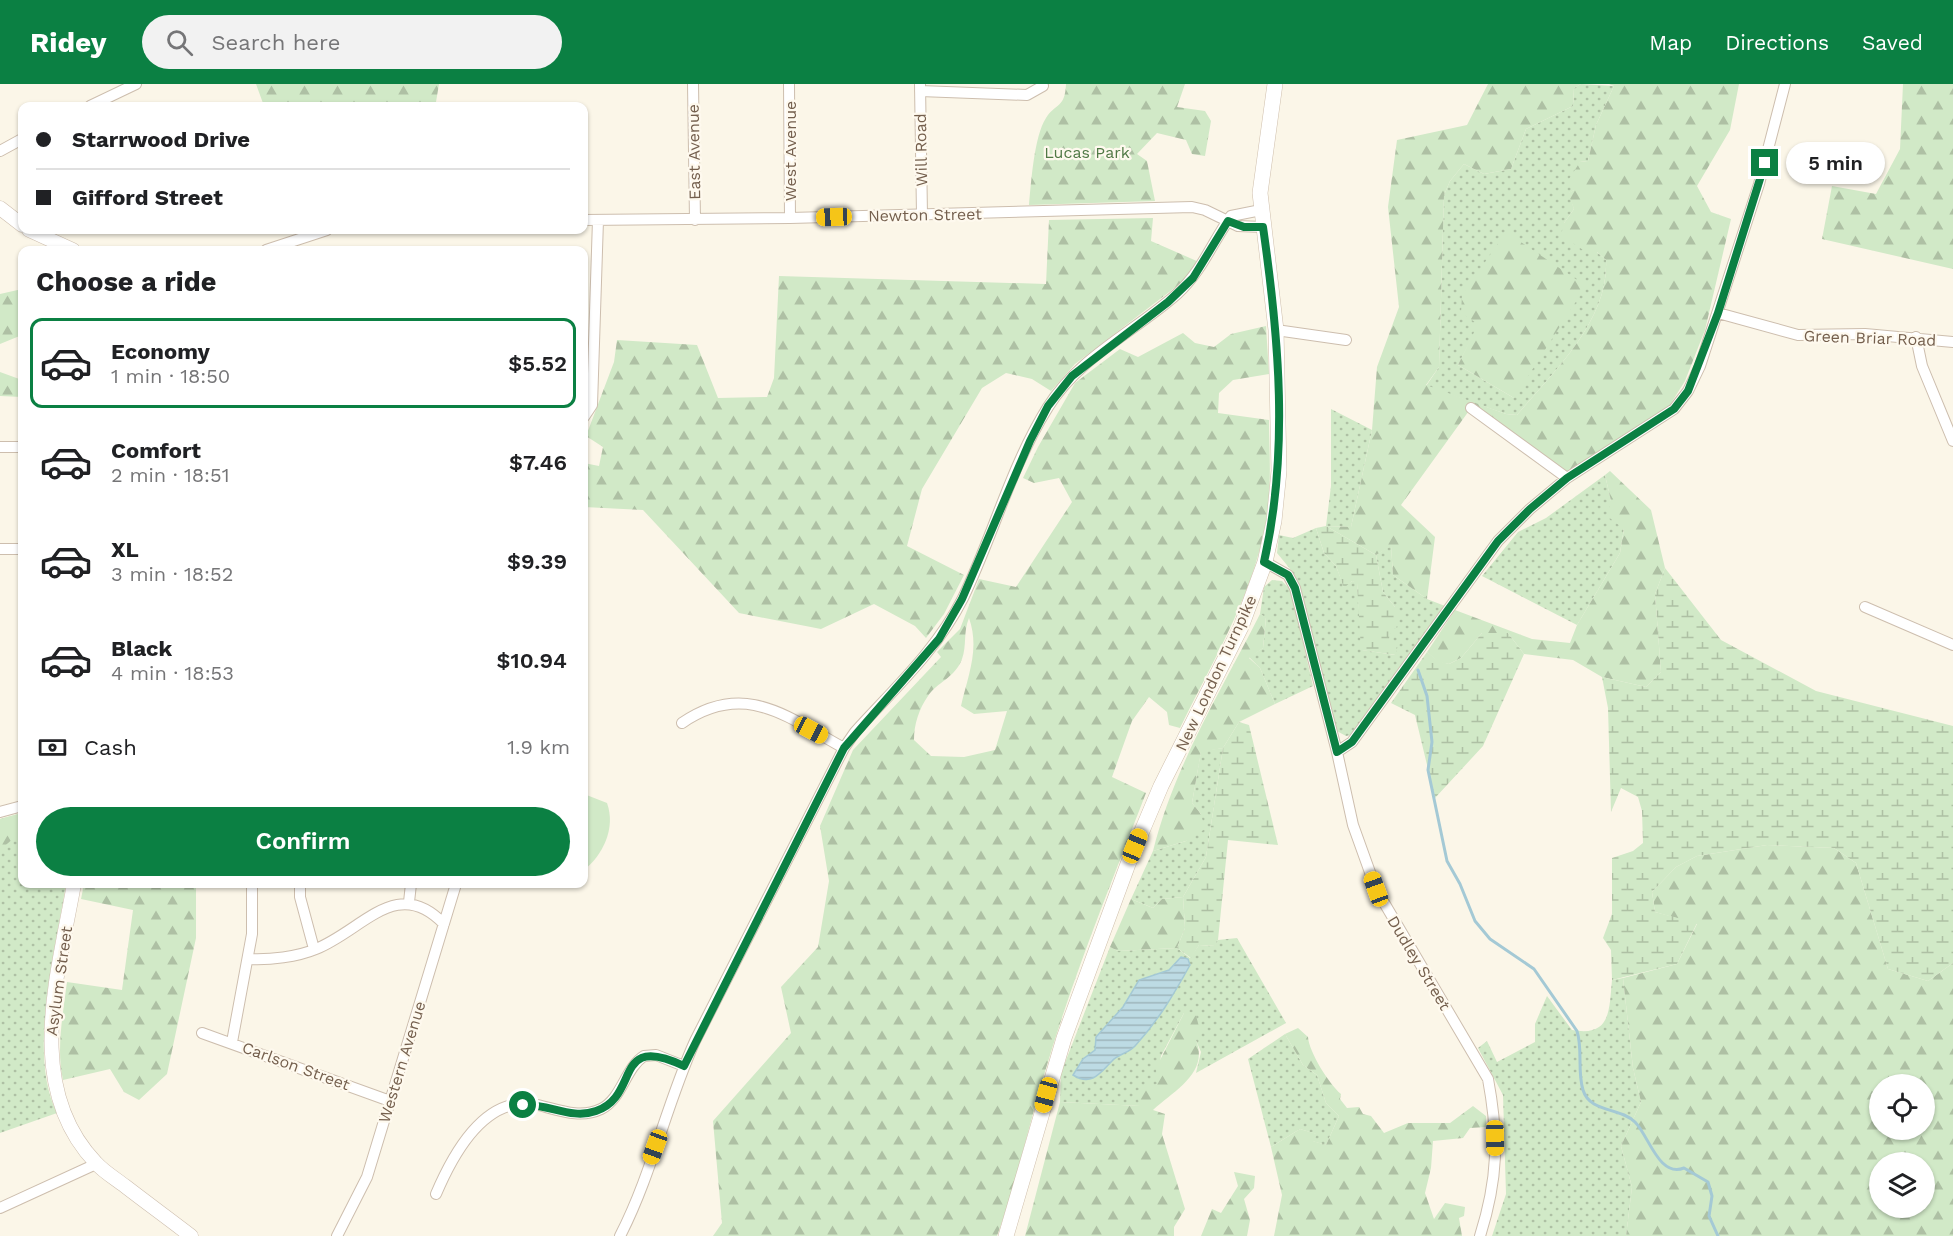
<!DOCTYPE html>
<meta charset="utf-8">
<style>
body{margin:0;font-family:"Work Sans",sans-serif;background:#f2f2f2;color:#202124;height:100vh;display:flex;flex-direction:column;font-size:22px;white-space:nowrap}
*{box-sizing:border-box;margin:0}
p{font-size:20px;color:#757577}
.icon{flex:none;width:33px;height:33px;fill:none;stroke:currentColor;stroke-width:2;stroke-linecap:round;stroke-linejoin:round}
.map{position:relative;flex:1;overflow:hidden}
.side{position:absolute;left:18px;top:162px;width:570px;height:642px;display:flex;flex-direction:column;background:#fff;border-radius:12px;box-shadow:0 2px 4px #0004}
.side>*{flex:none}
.banner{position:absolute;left:18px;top:18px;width:570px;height:132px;border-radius:12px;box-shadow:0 2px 4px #0004;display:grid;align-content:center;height:132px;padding:0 18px;background:#fff}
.fabs{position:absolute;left:1869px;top:990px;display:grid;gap:12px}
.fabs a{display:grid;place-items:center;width:66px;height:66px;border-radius:50%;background:#fff;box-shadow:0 2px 4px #0004;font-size:30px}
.end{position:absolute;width:27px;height:27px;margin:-14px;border:8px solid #0b8043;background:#fff;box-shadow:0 0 0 3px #fff}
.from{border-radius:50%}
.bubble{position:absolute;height:42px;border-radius:21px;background:#fff;box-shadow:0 2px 4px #0004;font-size:20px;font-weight:600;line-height:42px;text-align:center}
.car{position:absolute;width:18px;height:36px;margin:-18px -9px;border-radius:8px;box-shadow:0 0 4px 2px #0007;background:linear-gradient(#f5c518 24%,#345 0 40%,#f5c518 0 76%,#345 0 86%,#f5c518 0)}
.banner b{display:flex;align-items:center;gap:21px;height:57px;font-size:22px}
.banner b+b{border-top:2px solid #e0e0e0}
.banner i{width:15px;height:15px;background:#202124}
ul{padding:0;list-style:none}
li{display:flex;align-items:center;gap:18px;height:90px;margin:0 12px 9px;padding:0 6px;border:3px solid transparent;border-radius:12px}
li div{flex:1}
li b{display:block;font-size:22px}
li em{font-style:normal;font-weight:600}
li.active{border-color:#0b8043}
li>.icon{width:54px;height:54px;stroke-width:1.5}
h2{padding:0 18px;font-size:27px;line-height:72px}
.pay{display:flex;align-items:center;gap:15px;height:66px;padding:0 18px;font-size:22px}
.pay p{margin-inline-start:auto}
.cta{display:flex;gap:12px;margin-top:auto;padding:12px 18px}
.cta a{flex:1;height:69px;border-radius:36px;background:#0b8043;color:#fff;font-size:24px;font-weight:600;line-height:69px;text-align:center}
header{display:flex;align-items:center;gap:36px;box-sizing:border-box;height:84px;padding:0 30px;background:#0b8043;color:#fff}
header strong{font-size:28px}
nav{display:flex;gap:33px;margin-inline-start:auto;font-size:21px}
.search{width:420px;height:54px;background:#f2f2f2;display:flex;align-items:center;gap:15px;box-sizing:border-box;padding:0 21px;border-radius:33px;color:#757577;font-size:22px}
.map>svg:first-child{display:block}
.grass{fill:url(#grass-dots);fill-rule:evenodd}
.forest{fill:url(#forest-firs);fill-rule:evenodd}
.wetland{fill:url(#wetland-marsh)}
.garden{fill:#d1e9c7}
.water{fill:url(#water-rules);stroke:#a4c9d5;stroke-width:1.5}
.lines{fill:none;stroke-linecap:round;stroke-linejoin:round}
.stream{stroke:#a4c9d5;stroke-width:3}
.minor-casing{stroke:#cdbeae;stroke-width:12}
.tertiary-casing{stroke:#cdbeae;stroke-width:15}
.secondary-casing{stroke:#cfbfac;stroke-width:16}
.minor{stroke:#fff;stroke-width:10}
.tertiary{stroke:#fff;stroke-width:14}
.secondary{stroke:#fff;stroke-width:15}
.route{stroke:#0b8043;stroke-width:8}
.labels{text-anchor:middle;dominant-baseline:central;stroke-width:4.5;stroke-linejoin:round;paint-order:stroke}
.street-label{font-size:16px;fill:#745f4d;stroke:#fef9ee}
.park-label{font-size:16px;fill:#507945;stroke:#fef9ee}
</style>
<header>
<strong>Ridey</strong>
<div class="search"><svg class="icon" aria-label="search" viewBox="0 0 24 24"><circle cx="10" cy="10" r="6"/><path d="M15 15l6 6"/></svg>Search here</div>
<nav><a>Map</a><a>Directions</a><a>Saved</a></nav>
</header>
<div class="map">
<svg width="1953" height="1152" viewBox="0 0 1953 1152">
<defs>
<pattern id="grass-dots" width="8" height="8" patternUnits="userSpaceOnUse" patternTransform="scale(1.5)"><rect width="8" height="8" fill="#d1e9c7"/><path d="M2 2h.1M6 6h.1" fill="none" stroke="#aec0a4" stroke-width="1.8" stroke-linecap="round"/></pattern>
<pattern id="forest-firs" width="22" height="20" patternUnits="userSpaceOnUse" patternTransform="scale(1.5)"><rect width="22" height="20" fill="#d1e9c7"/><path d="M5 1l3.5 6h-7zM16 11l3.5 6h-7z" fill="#aec0a4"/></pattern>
<pattern id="wetland-marsh" width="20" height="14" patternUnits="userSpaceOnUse" patternTransform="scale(1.5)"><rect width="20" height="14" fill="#d1e9c7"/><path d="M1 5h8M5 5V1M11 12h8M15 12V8" fill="none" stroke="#aec0a4"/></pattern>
<pattern id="water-rules" width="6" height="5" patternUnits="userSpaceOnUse" patternTransform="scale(1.5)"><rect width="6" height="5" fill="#bddbe4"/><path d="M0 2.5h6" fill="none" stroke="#9eb5bb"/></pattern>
</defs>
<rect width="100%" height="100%" fill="#fbf6e8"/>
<path class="grass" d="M1581 0 1614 2 1596 41 1588 77 1580 78 1574 106 1569 109 1574 125 1564 139 1606 176C1609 237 1553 288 1517 331L1506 330 1426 302 1439 283 1444 111 1450 97 1464 80 1484 90 1511 85 1526 45 1573 22 1574 4ZM1479 240 1514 314 1458 281Z
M1331 325 1372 346 1351 443 1326 442 1331 402Z
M1605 391 1611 417 1624 444 1620 469 1577 541 1482 492 1518 448 1546 434Z
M1316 444 1324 469 1336 482 1344 503 1352 497 1357 498 1362 566 1395 571 1389 554 1395 523 1383 508 1376 471 1391 461 1393 491 1427 515 1445 522 1351 651 1346 652 1335 646 1298 499 1291 486 1277 469 1279 451 1293 454Z
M1272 496 1282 497 1291 506 1313 602 1275 620 1260 584 1249 573 1263 564 1266 534 1260 530 1264 503Z
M1223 664 1206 773 1183 813 1162 815 1153 824 1131 815 1153 767 1186 757 1201 730 1192 719 1201 667Z
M22 729V800H66C56 864 27 970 57 1029L0 1049V735Z
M1237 854 1286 939 1196 989 1201 968 1184 929 1161 972 1157 1000 1140 1022 1060 1018 1061 989 1110 863 1118 867 1177 864 1190 874 1199 861 1214 862 1218 856Z
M1623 894 1633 984 1641 1018 1621 1062 1632 1103 1626 1152H1492L1506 1110 1503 1011 1478 964 1487 957 1497 978 1535 958V940L1547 912 1572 946C1611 953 1609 927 1612 896Z
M1285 950 1303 981 1317 991 1326 1019 1339 1032 1326 1061 1312 1057 1316 1050 1300 1045 1271 1063 1248 975Z"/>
<path class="forest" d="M256 0H439L436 18 446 22H264Z
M1066 0H1185L1177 23 1205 27 1211 37 1205 72 1192 70 1186 56 1157 49 1137 70 1147 77 1155 117 1029 121C1031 100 1034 52 1046 34 1055 19 1065 25 1066 0Z
M1488 0H1581L1574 4 1573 22 1526 45 1511 85 1484 90 1464 80 1450 97 1444 111 1439 283 1426 301 1506 330 1517 331C1553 288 1609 237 1606 176L1597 168H1586L1561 151 1564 139 1574 125 1568 109 1574 106 1569 95 1580 78 1588 77 1596 41 1614 2 1609 0H1739L1730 46 1697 102 1711 128 1731 135 1705 246 1685 297 1668 324 1559 394 1471 324 1401 421 1435 453 1427 515 1393 491 1391 462 1376 471 1326 442 1351 443 1372 346 1377 283 1399 223 1388 123 1397 56 1467 41Z
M1903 0H1953V185L1822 155 1832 102 1876 110 1900 65Z
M1153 134 1151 157 1199 178 1181 199 1075 280 1051 307 1032 295 1006 289 982 304 922 405 907 462 964 491 944 530 926 554 915 542 874 520 821 545 739 529 643 426 584 423V379L599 382 603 363 586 352 614 278 617 256 697 261 718 314 767 313 774 294 779 192 1046 200 1049 136Z
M1506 148 1586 202 1514 314 1458 281 1478 240 1461 229 1462 211Z
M22 205V251L0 260V210Z
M1266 242 1269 290 1233 296 1219 309 1218 329 1269 336C1269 360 1271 385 1269 410 1264 494 1216 570 1180 644L1169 641 1167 628 1149 613 1132 637 1112 693 1146 709C1110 802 1072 895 1044 991 1028 1045 1016 1099 997 1152H713L722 1139 713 1037 791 949 781 903 818 863 829 797 820 742 853 666 941 573 937 568 960 545 979 495 1016 503 1072 418 1059 394 1034 399 1023 394 1038 363 1075 299 1120 265 1138 273 1183 249 1195 259 1214 263 1231 250ZM969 534C980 565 968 591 961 622L974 630 1007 627 995 666 964 673 931 672 914 656C914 640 919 625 928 612 937 598 955 594 962 575 967 562 963 548 969 534Z
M0 288 22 296V313L0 312Z
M1610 387 1651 426 1665 484 1655 510 1661 588 1646 603 1602 593 1573 576 1524 570 1508 549H1482L1461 574 1449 580 1438 578 1427 568 1455 526 1532 555 1570 559 1577 541 1620 469 1624 445 1607 432 1611 417 1605 391Z
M1260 530 1266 533 1263 564 1249 574 1260 584 1275 620 1239 638 1223 664 1201 668 1192 719 1201 730 1205 745 1186 757 1153 767C1174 682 1221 607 1260 530Z
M22 729V747L0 766V735Z
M1767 761 1834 764 1856 779 1888 885 1928 897 1953 879V1152H1626L1632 1103 1621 1062 1641 1018 1633 984 1623 894 1677 880 1697 840 1655 828 1652 808 1676 783 1697 772ZM1880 1000H1924V1046H1880ZM1880 1078H1924V1124H1880Z
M84 800H196V854L167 990 139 1016 124 1008 110 985 63 996C56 965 63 930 67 898L122 906 133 826 81 815Z
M1183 813 1185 844 1177 864 1118 867 1110 863 1131 815 1153 824 1162 815Z
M1195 928 1201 950 1196 956C1209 989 1175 1006 1153 1026L1165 1030 1162 1050 1185 1125 1174 1143V1152H1025L1060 1018 1140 1022 1136 1007 1157 1000 1156 984 1184 929Z
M1298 944 1308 953C1309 968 1329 1000 1341 1010L1340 1015 1347 1024 1359 1023 1363 1030 1371 1032 1384 1049 1408 1039H1450L1473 1022 1486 1032V1043L1470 1044 1463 1054 1433 1057 1431 1084 1425 1109 1434 1135 1445 1119 1465 1123 1464 1132 1459 1134 1462 1152H1274L1282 1111 1271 1063 1300 1045 1317 1050 1313 1057 1326 1061 1339 1032 1326 1019 1317 991 1303 981 1285 950Z
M1234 1088 1255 1092 1254 1104 1244 1115 1250 1136 1247 1152H1201L1212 1125 1221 1129 1238 1102Z"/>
<path class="wetland" d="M1326 442 1376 471 1383 508 1395 523 1399 534 1397 545 1393 544 1389 554 1393 560 1398 559 1396 571 1361 566 1357 499 1352 497 1344 504 1336 482 1324 469 1316 444Z
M1665 484 1721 556 1816 607 1953 642V879L1928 897 1888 885 1856 779 1834 764 1767 761 1697 772 1676 783 1652 808 1655 828 1697 839 1677 880 1612 896 1611 866 1603 854 1612 830V774L1633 767 1643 759 1642 727 1638 713 1621 704 1611 728 1608 624 1602 593 1646 603 1661 588 1655 510Z
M1482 549H1508L1524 570 1483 662 1435 714 1415 631 1391 619 1427 568 1438 577 1449 580 1461 574Z
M1239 638 1249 641 1278 761 1228 756 1218 856 1215 862 1199 861 1191 874 1177 864 1185 844 1183 813 1206 773 1223 664Z"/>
<path class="garden" d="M584 710 607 719C616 744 603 771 584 786Z"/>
<path class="water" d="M1181 873 1188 875 1190 881C1174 910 1158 937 1135 962 1129 969 1118 970 1112 977 1101 988 1092 1003 1073 991L1083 975 1095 966 1096 953 1123 923 1139 896 1169 886Z"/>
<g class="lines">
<path class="stream" d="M1418 586 1427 612 1432 658 1428 686 1447 777 1460 800 1475 837 1490 855 1534 885 1577 947C1583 966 1577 986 1583 1006 1590 1029 1620 1023 1635 1038 1649 1052 1659 1094 1684 1084L1708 1098 1712 1112 1709 1132 1718 1152"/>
<g class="minor-casing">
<path id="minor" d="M693 0 695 136
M789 0 790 134
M920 0 922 131
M920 7 1027 11 1043 2
M90 22 136 0
M0 67 22 55
M584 136 790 134 1192 123 1205 126 1238 142 1263 143
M266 166 327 146
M1718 229 1798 251 1865 250 1953 258
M1276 246 1346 256
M1916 253 1922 282 1953 357
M1471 324 1567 394
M584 333 592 321 598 136
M0 363H22
M0 465H22
M1265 478 1288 491 1295 504 1337 668 1353 741 1376 805 1488 995C1499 1054 1498 1095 1480 1152
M1865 523 1953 561
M682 639C745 596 787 633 844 664
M1337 668 1352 658 1498 457 1530 425 1567 394 1674 325 1688 307 1700 282 1759 100 1785 0
M0 728 22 722
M300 800V813L314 865
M409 818 411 800
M249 875C270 876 297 873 316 865 363 846 397 791 444 840
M202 949 390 1017
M232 958 252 850V800
M436 1110C453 1070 486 1009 538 1021 559 1026 580 1035 601 1025 622 1015 625 984 644 972L656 971 684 982
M0 1124 96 1080
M337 1152 367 1093 456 800
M620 1152C652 1090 666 1021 695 957L844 664 855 648C893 606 937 566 963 514 993 452 1011 382 1048 323 1079 273 1134 248 1177 210 1202 187 1212 159 1231 132L1261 126"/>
</g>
<g class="tertiary-casing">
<path id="tertiary" d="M0 124 22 141
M29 146 73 166
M74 800C58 891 23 1003 96 1079 104 1088 116 1095 125 1102 147 1119 169 1135 191 1152"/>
</g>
<g class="secondary-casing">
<path id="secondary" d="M1006 1152 1064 954 1128 780 1161 702 1241 543 1265 478 1274 437 1279 387 1276 246 1260 109 1275 0"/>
</g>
<use href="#minor" class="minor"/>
<use href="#tertiary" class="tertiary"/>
<use href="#secondary" class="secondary"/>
</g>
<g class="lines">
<path class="route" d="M523 1021C548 1019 571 1036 596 1027 641 1012 612 948 684 982L844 664 939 555 962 515 1030 357 1048 322 1072 292 1168 218 1193 194 1228 137 1244 143H1263C1279 254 1289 368 1264 478L1288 491 1295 504 1337 668 1352 658 1498 457 1530 425 1567 394 1674 325 1688 307 1718 229 1765 79"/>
</g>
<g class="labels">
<g class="street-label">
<text transform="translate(921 66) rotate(-91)">Will Road</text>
<text transform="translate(790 67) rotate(-90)">West Avenue</text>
<text transform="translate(694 68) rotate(-91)">East Avenue</text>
<text transform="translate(925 131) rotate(-1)">Newton Street</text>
<text transform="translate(1870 254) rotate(2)">Green Briar Road</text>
<text transform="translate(1216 589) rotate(-65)">New London Turnpike</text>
<text transform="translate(1419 879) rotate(59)">Dudley Street</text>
<text transform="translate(59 897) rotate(-82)">Asylum Street</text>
<text transform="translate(402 978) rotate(-73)">Western Avenue</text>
<text transform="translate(296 982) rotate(20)">Carlson Street</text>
</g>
<g class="park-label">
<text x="1087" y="68">Lucas Park</text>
</g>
</g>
</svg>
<div class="fabs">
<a><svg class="icon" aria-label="locate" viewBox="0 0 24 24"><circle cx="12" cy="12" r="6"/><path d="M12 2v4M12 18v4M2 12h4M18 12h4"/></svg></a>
<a><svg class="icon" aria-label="layers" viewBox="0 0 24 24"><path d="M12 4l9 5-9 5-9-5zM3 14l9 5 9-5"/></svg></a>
</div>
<i class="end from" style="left:523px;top:1021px"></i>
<i class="end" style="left:1765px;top:79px"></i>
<div class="bubble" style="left:1786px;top:58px;width:99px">5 min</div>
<i class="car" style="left:834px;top:133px;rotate:268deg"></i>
<i class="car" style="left:811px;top:646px;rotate:118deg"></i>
<i class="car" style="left:1135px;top:762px;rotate:22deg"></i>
<i class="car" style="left:1376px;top:805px;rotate:340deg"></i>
<i class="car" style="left:1046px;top:1011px;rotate:195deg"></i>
<i class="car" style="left:1495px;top:1054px;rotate:179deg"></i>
<i class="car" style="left:655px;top:1063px;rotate:200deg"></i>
<div class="banner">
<b><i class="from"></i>Starrwood Drive</b>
<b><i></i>Gifford Street</b>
</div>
<section class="side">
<h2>Choose a ride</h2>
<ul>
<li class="active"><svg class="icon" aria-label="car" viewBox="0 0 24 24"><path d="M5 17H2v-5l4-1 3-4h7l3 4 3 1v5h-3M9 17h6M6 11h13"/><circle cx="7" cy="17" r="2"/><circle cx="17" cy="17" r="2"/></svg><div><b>Economy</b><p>1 min · 18:50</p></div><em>$5.52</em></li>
<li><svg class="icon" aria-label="car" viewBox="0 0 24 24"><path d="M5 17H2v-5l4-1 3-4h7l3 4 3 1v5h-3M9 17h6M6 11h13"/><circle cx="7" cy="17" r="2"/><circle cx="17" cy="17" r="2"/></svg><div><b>Comfort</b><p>2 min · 18:51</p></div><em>$7.46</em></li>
<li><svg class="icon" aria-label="car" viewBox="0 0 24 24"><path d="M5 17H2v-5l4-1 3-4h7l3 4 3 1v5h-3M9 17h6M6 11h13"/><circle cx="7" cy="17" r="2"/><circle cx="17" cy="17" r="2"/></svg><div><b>XL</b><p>3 min · 18:52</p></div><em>$9.39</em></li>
<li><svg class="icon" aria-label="car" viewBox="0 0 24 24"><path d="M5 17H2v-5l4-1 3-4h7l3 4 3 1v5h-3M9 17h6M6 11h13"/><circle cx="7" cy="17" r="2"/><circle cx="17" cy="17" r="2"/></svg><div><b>Black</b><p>4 min · 18:53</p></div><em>$10.94</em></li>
</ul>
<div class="pay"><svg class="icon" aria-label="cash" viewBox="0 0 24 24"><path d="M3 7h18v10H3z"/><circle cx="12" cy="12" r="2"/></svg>Cash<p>1.9 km</p></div>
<div class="cta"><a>Confirm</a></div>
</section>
</div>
